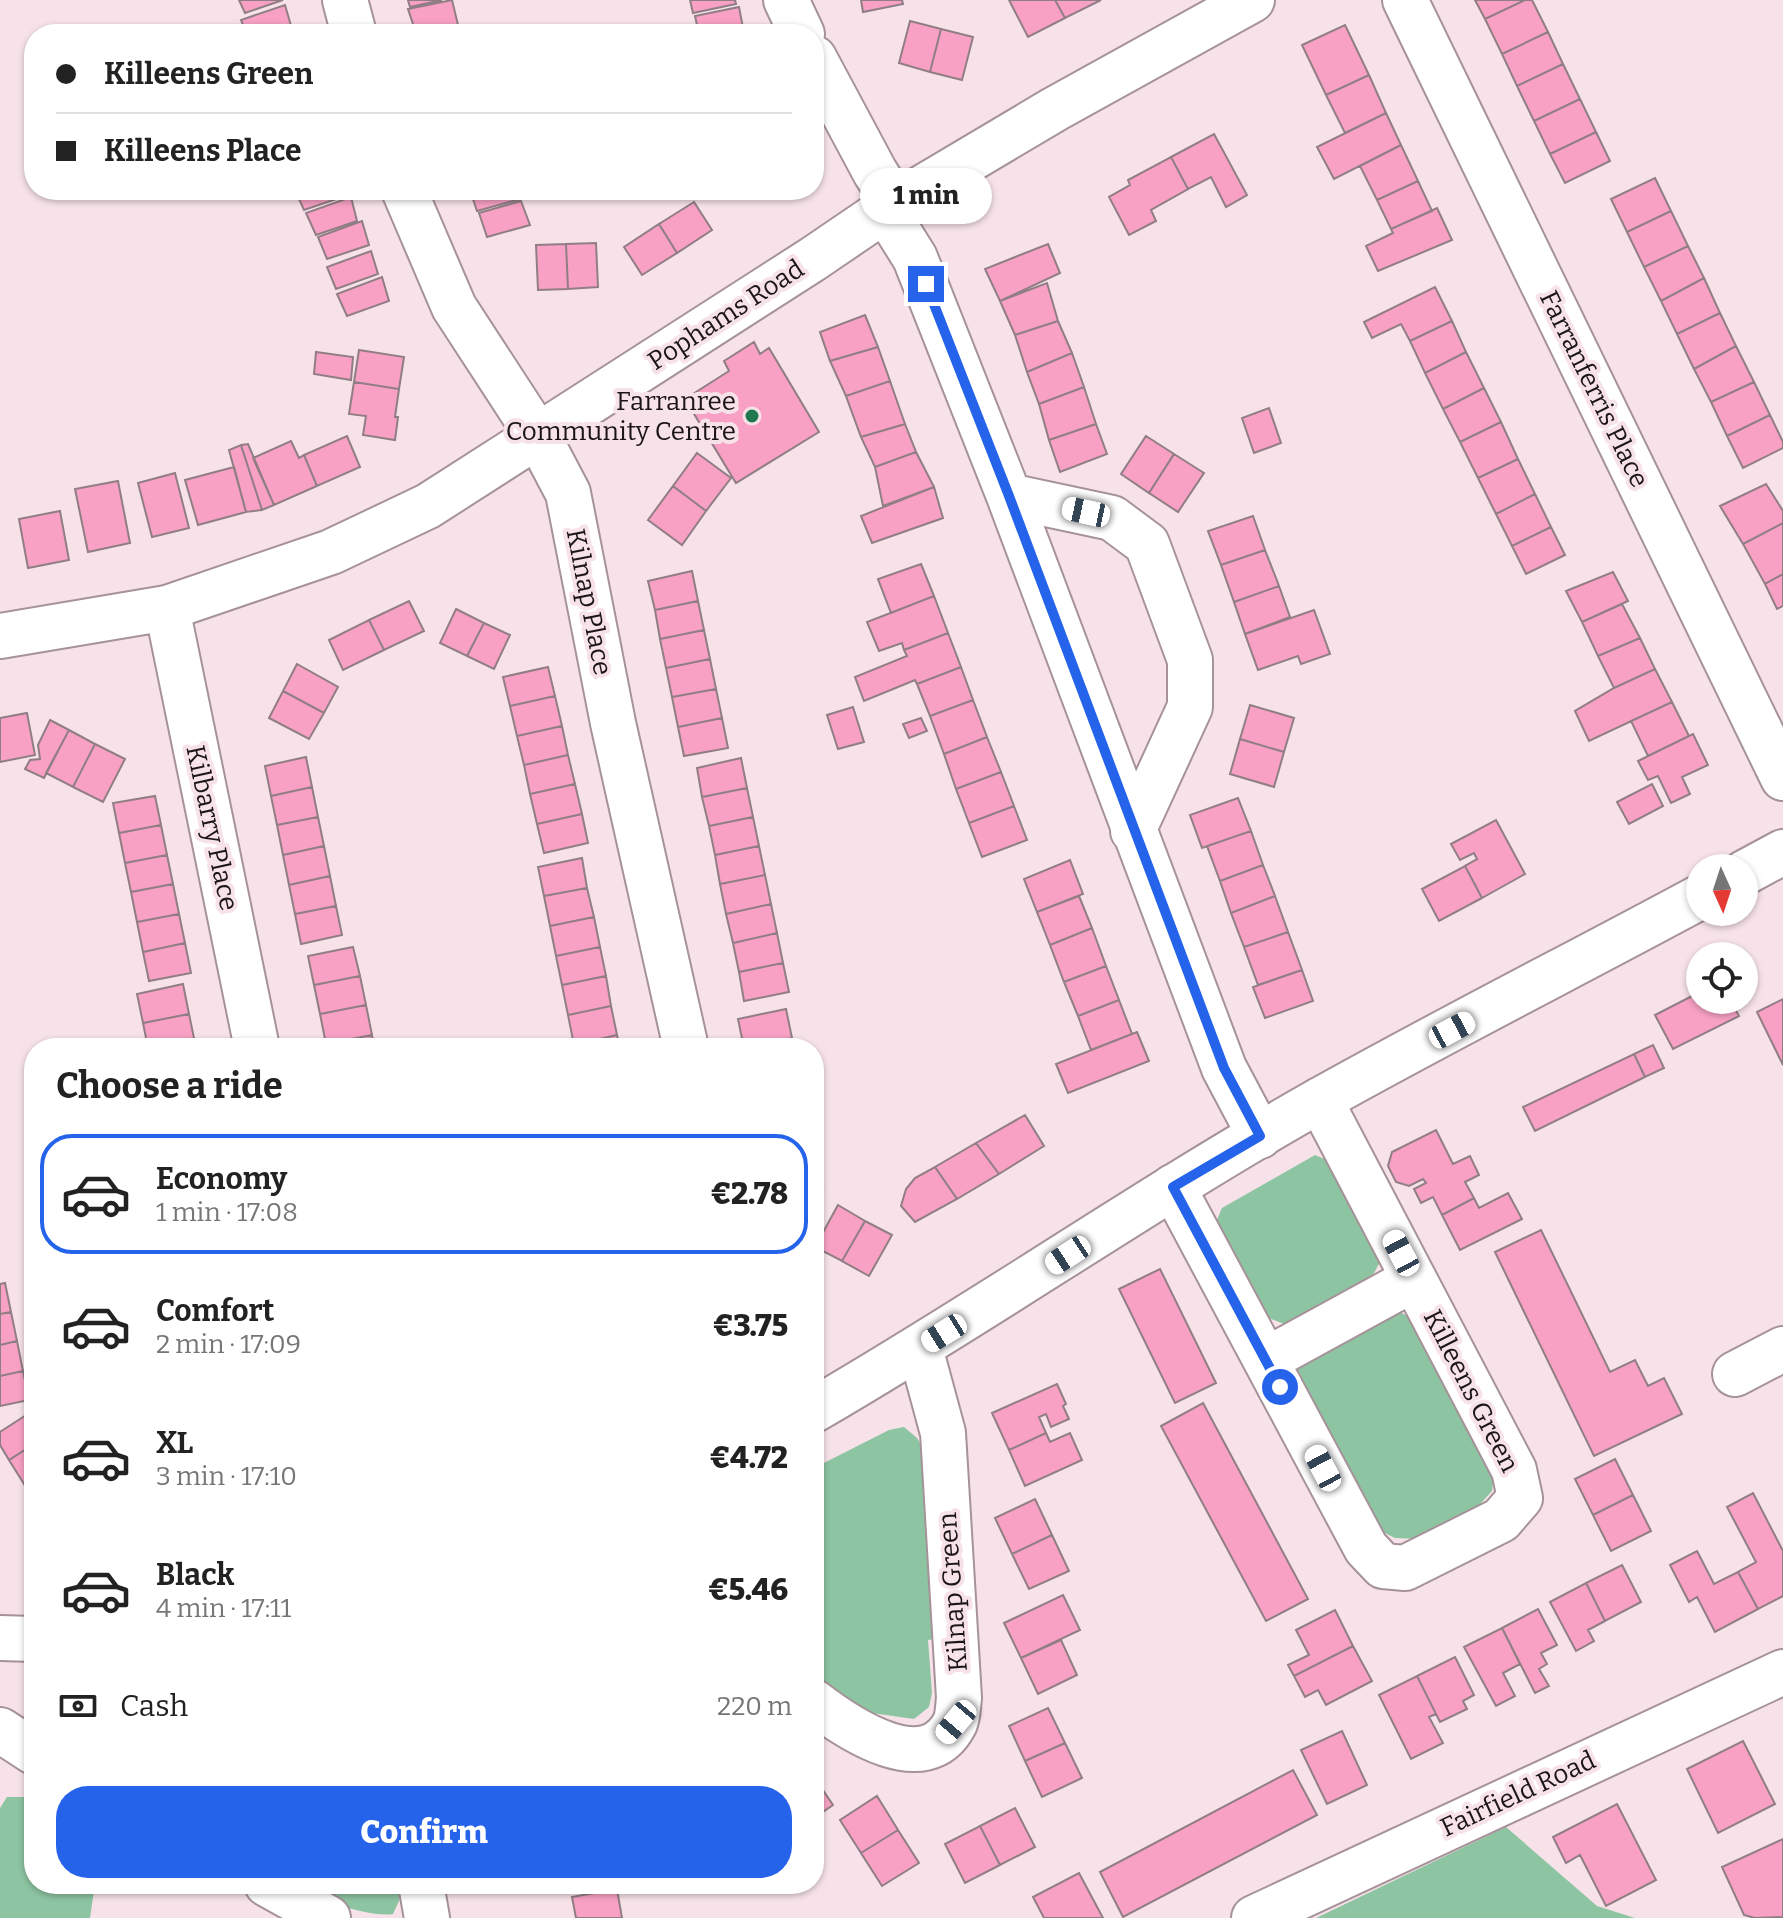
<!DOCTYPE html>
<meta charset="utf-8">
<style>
body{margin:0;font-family:Bitter,serif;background:#f2f2f2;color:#222;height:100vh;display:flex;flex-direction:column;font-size:30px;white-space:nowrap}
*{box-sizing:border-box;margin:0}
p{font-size:26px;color:#767676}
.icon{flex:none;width:44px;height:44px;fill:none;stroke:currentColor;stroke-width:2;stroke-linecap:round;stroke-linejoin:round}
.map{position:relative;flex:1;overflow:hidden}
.details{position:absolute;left:24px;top:1038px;width:800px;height:856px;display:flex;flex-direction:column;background:#fff;border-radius:32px;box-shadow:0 2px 6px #0004}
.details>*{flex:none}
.guide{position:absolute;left:24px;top:24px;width:800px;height:176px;border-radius:32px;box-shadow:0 2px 6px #0004;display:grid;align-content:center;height:176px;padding:0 32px;background:#fff}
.needle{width:52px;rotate:177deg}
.fabs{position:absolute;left:1686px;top:854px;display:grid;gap:16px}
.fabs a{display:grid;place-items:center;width:72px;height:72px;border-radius:50%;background:#fff;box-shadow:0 2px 6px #0004;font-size:40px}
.end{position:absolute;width:36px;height:36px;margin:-18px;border:10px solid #2563eb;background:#fff;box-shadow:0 0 0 4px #fff}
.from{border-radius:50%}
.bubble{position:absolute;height:56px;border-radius:28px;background:#fff;box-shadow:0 2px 6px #0004;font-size:26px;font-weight:800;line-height:56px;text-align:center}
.car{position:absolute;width:24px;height:48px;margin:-24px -12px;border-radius:10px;box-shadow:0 0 6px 2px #0007;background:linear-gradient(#fff 24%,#345 0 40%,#fff 0 76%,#345 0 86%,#fff 0)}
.guide b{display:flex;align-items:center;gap:28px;height:76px;font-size:30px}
.guide b+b{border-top:2px solid #e0e0e0}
.guide i{width:20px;height:20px;background:#222}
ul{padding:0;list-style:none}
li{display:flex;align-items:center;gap:24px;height:120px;margin:0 16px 12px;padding:0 16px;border:4px solid transparent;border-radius:32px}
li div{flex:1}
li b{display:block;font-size:30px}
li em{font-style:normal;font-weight:800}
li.on{border-color:#2563eb}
li>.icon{width:72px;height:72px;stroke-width:1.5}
h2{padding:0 32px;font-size:36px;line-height:96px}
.pay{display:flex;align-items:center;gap:20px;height:88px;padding:0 32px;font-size:30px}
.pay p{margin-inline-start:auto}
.button{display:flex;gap:16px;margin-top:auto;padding:16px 32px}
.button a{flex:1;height:92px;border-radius:32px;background:#2563eb;color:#fff;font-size:32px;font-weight:800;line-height:92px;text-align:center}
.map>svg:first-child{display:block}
.green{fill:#8dc4a1}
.building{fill:#f8a1c4;stroke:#917e85;stroke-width:2}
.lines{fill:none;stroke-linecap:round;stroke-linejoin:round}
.minor-casing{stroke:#a69299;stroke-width:48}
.tertiary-casing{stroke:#a69299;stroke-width:48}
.minor{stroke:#fff;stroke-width:44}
.tertiary{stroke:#fff;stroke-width:44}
.route{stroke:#2563eb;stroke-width:10}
.poi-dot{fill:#21784c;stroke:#f7e2e9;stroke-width:3}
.labels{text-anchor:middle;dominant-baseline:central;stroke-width:8;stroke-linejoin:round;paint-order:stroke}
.street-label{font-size:26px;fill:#1c1518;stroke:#f7e2e9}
.poi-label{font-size:26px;fill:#1c1518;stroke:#f7e2e9;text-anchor:end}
</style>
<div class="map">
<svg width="1783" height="1918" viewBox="0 0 1783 1918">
<rect width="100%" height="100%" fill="#f7e2e9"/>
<path class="green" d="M1315 1155 1336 1164 1382 1258 1374 1273 1359 1288 1305 1319 1284 1324 1259 1314 1213 1229 1222 1208Z
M1395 1310 1414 1319 1495 1466 1492 1491 1473 1512 1420 1539 1395 1538 1373 1527 1296 1383 1299 1362Z
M904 1427 917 1438 929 1459 942 1638 928 1640 932 1693 929 1707 914 1719 865 1712 814 1678V1468L889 1430Z
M7 1797H34V1884H95L90 1918H0V1808Z
M1506 1827 1597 1906 1635 1918H1316Z
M291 1884H393L400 1888 399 1901 393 1914C369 1918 313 1898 291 1884Z"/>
<path class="building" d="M239 0H283L245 13Z
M408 0H442L410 7Z
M452 0 458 25 416 33 408 9Z
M690 0H735L736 4 693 13Z
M861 0H902L903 4 863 12Z
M1009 0H1055L1065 18 1028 37Z
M1055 0H1101L1065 18Z
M1475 0H1525L1485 19Z
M1525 0H1532L1548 32 1502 54 1485 19Z
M285 5 292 29 276 34H247L241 20Z
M739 7 743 28 715 34H699L695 16Z
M910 21 941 29 930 72 899 63Z
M1345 25 1369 75 1326 95 1302 45Z
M941 29 973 37 962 80 930 72Z
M1548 32 1563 64 1517 86 1502 54Z
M1563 64 1580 99 1534 121 1517 86Z
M1369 75 1386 113 1345 133 1326 95Z
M1580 99 1596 132 1550 154 1534 121Z
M1386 113 1401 145 1334 179 1317 147Z
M1596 132 1610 161 1565 183 1550 154Z
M1214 134 1247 195 1226 207 1211 177 1188 189 1171 157Z
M1401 145 1418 181 1377 200 1360 166Z
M1171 157 1188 189 1151 210 1156 221 1129 235 1109 197 1130 185 1128 180Z
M1655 178 1671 211 1627 232 1611 199Z
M1418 181 1432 211 1391 229 1377 200Z
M295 190H344L345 196 304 210Z
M470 190H516L520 199 477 211Z
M351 197 357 221 316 235 306 213Z
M521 201 530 225 487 237 479 213Z
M694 202 712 230 677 253 659 224Z
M1437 208 1452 240 1378 271 1366 246 1393 233 1391 229Z
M1671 211 1688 246 1644 267 1627 232Z
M362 221 369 245 327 259 318 237Z
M659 224 677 253 642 275 624 247Z
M596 243 598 287 568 289 566 244Z
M566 244 568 289 538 290 536 245Z
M1048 244 1060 273 1000 301 985 269Z
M1688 246 1704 278 1661 301 1644 267Z
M371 251 378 274 336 289 327 267Z
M382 277 389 301 347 316 337 294Z
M1704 278 1720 313 1677 334 1661 301Z
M1047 283 1058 321 1015 335 1000 301Z
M1435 287 1452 321 1410 341 1401 324 1372 338 1364 322Z
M1720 313 1736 346 1694 369 1677 334Z
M865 315 878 347 830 361 820 332Z
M1058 321 1072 353 1027 372 1015 335Z
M1452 321 1466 352 1425 373 1410 341Z
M754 342 760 354 769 348 819 432 736 483 685 399 729 371 724 361Z
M1736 346 1754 382 1711 402 1694 369Z
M878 347 890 381 846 396 830 361Z
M359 350 404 357 399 389 354 382Z
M316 352 353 357 351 380 314 374Z
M1466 352 1484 388 1443 409 1425 373Z
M1072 353 1084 387 1039 404 1027 372Z
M890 381 905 424 861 437 846 396Z
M354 382 399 389 395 417H398L395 440 363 435 366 416 349 414Z
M1754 382 1770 415 1727 436 1711 402Z
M1084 387 1096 424 1049 440 1039 404Z
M1484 388 1501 422 1460 442 1443 409Z
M1269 408 1281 443 1254 453 1242 418Z
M1770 415 1783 442V448L1743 468 1727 436Z
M1501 422 1518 459 1478 478 1460 442Z
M905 424 916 452 875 467 861 437Z
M1096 424 1107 454 1060 472 1049 440Z
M347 436 360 467 317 486 304 455Z
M1146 436 1174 454 1149 493 1121 474Z
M291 441 299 458 304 455 317 486 274 505 253 458Z
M248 444 274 505 262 510 241 445Z
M241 445 262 510 246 512 229 450Z
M916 452 934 487 883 506 875 467Z
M697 453 731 478 706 511 673 486Z
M1174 454 1204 473 1178 512 1149 493Z
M1518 459 1535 494 1496 514 1478 478Z
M234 467 246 512 198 525 185 480Z
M175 473 189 528 152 537 138 483Z
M118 481 130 543 88 552 75 489Z
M1766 484 1783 511V523L1743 544 1720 506Z
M673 486 706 511 682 545 648 520Z
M934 487 943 518 872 543 861 516Z
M1535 494 1551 527 1512 546 1496 514Z
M60 511 69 560 28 568 19 519Z
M1253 516 1265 550 1221 565 1208 531Z
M1783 523V574L1765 584 1743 544Z
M1551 527 1565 555 1526 574 1512 546Z
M1265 550 1279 586 1234 602 1221 565Z
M921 564 934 596 891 613 878 579Z
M692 571 698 601 655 610 648 581Z
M1613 572 1628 601 1582 622 1566 591Z
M1783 574V606L1777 609 1765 584Z
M1279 586 1290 617 1245 634 1234 602Z
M934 596 948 633 904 650 902 643 879 651 867 622Z
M409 601 424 631 384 650 369 620Z
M698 601 704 630 660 639 655 610Z
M1622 604 1640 638 1598 656 1582 622Z
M456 609 484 623 467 656 440 643Z
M1314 610 1330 654 1301 664 1298 656 1258 670 1245 634Z
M369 620 384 650 343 670 329 640Z
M484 623 510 635 494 669 467 656Z
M704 630 710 659 666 668 660 639Z
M948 633 961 667 917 684 915 680 864 701 855 677 907 656 904 650Z
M1640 638 1655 669 1614 688 1598 656Z
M710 659 716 689 672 697 666 668Z
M297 664 338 687 324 713 283 691Z
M548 667 555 696 510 706 503 677Z
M961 667 973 700 930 716 917 684Z
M1655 669 1672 702 1589 741 1575 711 1614 688Z
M716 689 722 718 678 727 672 697Z
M283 691 324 713 309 739 269 718Z
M555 696 562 726 517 736 510 706Z
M973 700 987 737 944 754 930 716Z
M1672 702 1689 736 1648 756 1631 721Z
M1250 705 1294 718 1284 752 1240 739Z
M853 707 864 742 838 749 827 715Z
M27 713 35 755 0 762V718Z
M722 718 728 748 684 756 678 727Z
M921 718 927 731 909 738 903 724Z
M50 720 69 730 44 778 25 769 30 760 40 759 38 745Z
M562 726 568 755 524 765 517 736Z
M69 730 95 744 73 787 46 773Z
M1693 734 1708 765 1682 777 1690 794 1671 803 1658 776 1648 780 1638 761Z
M987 737 1001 772 956 789 944 754Z
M1240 739 1284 752 1274 787 1230 774Z
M95 744 125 759 103 802 73 787Z
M568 755 575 784 530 794 524 765Z
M306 757 312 787 271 796 265 766Z
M741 758 747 788 702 797 697 768Z
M1001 772 1014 806 969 823 956 789Z
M575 784 582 814 537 824 530 794Z
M1652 784 1663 806 1629 824 1617 802Z
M312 787 318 817 277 825 271 796Z
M747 788 753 817 709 826 702 797Z
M155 796 161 825 119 833 113 803Z
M1238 798 1251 831 1202 848 1190 815Z
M1014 806 1027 840 982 857 969 823Z
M582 814 588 843 544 853 537 824Z
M318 817 324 846 283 855 277 825Z
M753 817 759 846 715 855 709 826Z
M1496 820 1525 874 1482 898 1465 866 1477 859 1474 853 1460 860 1451 844Z
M161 825 167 855 125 863 119 833Z
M1251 831 1263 865 1220 881 1207 846Z
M324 846 330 876 289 885 283 855Z
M759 846 765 875 720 884 715 855Z
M167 855 173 884 131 892 125 863Z
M582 858 587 888 544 896 538 867Z
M1070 860 1083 894 1037 912 1024 879Z
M1263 865 1275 896 1231 913 1220 881Z
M1465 866 1482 898 1439 921 1422 889Z
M765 875 771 904 726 914 720 884Z
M330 876 336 906 295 914 289 885Z
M173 884 179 914 137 922 131 892Z
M587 888 594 917 550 926 544 896Z
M1079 896 1092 928 1050 945 1037 912Z
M1275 896 1288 932 1244 947 1231 913Z
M771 904 777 933 733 943 726 914Z
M336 906 342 935 301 944 295 914Z
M179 914 185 943 143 952 137 922Z
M594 917 600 947 556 956 550 926Z
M1092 928 1106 966 1064 982 1050 945Z
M1288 932 1302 970 1258 985 1244 947Z
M777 933 783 963 739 972 733 943Z
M185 943 191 973 149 981 143 952Z
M353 947 360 976 314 985 308 956Z
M600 947 606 976 562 985 556 956Z
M783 963 789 992 744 1001 739 972Z
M1106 966 1119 1000 1078 1016 1064 982Z
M1302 970 1313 1001 1265 1018 1253 987Z
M360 976 366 1005 320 1014 314 985Z
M606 976 611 1006 568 1015 562 985Z
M183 984 189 1014 143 1023 137 994Z
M1700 992V1000H1730L1739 1016 1673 1049 1655 1015Z
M1783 999V1065L1757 1012Z
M1119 1000 1132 1034 1091 1050 1078 1016Z
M366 1005 372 1035 326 1044 320 1014Z
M611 1006 617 1035 574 1045 568 1015Z
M786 1009 792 1038 744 1048 738 1019Z
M189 1014 195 1043 173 1048H148L143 1023Z
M1137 1032 1149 1061 1068 1093 1056 1064Z
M372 1035 374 1048H327L326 1044Z
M617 1035 620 1048H575L574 1045Z
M792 1038 794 1048H747Z
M1653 1045 1664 1068 1645 1077 1634 1054Z
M1634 1054 1645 1077 1535 1131 1523 1107Z
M1025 1115 1044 1146 999 1174 976 1143Z
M1436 1130 1453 1164 1470 1156 1479 1175 1465 1182 1474 1198 1442 1215 1433 1197 1421 1203 1414 1189 1426 1183 1423 1179 1409 1186 1396 1182 1388 1166 1392 1152Z
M976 1143 999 1174 957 1199 935 1167Z
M817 1155 823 1184 814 1186V1156Z
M935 1167 957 1199 915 1222 901 1206 906 1189 915 1178Z
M1508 1193 1522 1219 1460 1250 1442 1215 1474 1198 1479 1208Z
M838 1205 865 1221 842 1261 815 1247Z
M865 1221 892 1235 869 1276 842 1261Z
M1541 1230 1610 1372 1635 1360 1648 1386 1664 1378 1682 1414 1594 1456 1495 1252Z
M1160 1269 1216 1383 1175 1403 1119 1289Z
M5 1283 11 1312 0 1314V1284Z
M11 1312 17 1341 0 1345V1314Z
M17 1341 23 1371 0 1376V1345Z
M23 1371 29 1400 0 1406V1376Z
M1057 1384 1066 1404 1063 1406 1069 1419 1051 1427 1046 1414 1039 1417 1046 1433 1009 1450 992 1413Z
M1203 1403 1308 1599 1266 1621 1161 1426Z
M34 1410V1444L9 1460 0 1445V1432Z
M1046 1433 1050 1442 1070 1433 1082 1460 1025 1486 1009 1450Z
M34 1444V1478L24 1484 9 1460Z
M1615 1459 1633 1495 1593 1515 1575 1479Z
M34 1478V1499L24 1484Z
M1753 1493 1783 1551V1596L1758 1609 1738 1572 1756 1562 1727 1507Z
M1633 1495 1651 1531 1611 1551 1593 1515Z
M1035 1499 1052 1535 1012 1554 995 1518Z
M1052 1535 1069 1571 1029 1589 1012 1554Z
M1697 1551 1714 1584 1738 1572 1758 1609 1715 1632 1697 1597 1689 1602 1670 1565Z
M1622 1565 1641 1602 1605 1621 1586 1583Z
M1586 1583 1605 1621 1588 1630 1594 1641 1576 1651 1550 1602Z
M1063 1595 1080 1630 1021 1658 1004 1623Z
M1538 1609 1557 1645 1541 1653 1547 1664 1539 1669 1549 1686 1535 1693 1502 1628Z
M1335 1610 1353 1646 1294 1676 1288 1665 1309 1655 1296 1630Z
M1502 1628 1520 1664 1503 1673 1515 1696 1496 1706 1464 1647Z
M1061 1640 1077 1675 1038 1694 1021 1658Z
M1353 1646 1372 1681 1326 1705 1318 1690 1305 1697 1294 1676Z
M1455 1657 1474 1695 1463 1701 1467 1709 1440 1722 1417 1676Z
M1417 1676 1436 1714 1429 1717 1443 1743 1411 1759 1379 1695Z
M1048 1708 1065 1743 1025 1761 1009 1726Z
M1342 1731 1367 1785 1327 1804 1301 1750Z
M1743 1741 1775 1804 1718 1833 1687 1769Z
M1065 1743 1082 1778 1042 1797 1025 1761Z
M1293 1770 1317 1815 1123 1917 1100 1872Z
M814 1777 833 1805 814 1818Z
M877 1796 898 1830 861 1853 840 1820Z
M1617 1804 1656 1880 1606 1906 1580 1855 1566 1863 1553 1837Z
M1015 1808 1035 1847 1000 1865 980 1826Z
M980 1826 1000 1865 965 1883 945 1844Z
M898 1830 919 1863 882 1886 861 1853Z
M1783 1839V1917L1755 1918 1744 1915 1722 1867Z
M1079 1873 1103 1918H1044L1033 1897Z
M617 1889 622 1918H576L572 1897Z"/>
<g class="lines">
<g class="minor-casing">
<path id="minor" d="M345 0 354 34
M786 0 802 34
M1405 0 1783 778
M814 58 875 172 896 205
M404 190 454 307 538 436 568 493 613 723 686 1048
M885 210 915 258 1009 496 1224 1068 1260 1136
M1009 496 1112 518 1147 544 1190 660V707L1133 831
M167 608 257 1048
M1173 1187 1366 1548 1383 1566 1405 1568 1501 1520 1520 1498 1514 1470 1320 1100
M1266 1360 1414 1279
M1735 1374 1783 1349
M814 1702C848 1728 926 1781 955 1723 958 1716 958 1706 959 1698L943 1433 920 1348
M421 1884 427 1918"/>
</g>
<g class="tertiary-casing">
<path id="tertiary" d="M0 636 167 608 331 552 428 506 813 259 885 210 1055 109 1252 0
M1744 873 1783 852
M814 1410C985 1311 1148 1197 1320 1100 1445 1030 1574 965 1700 897
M0 1638 34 1639
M0 1730 34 1752
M267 1884 328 1918
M1254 1918 1783 1672"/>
</g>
<use href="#minor" class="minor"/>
<use href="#tertiary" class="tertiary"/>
</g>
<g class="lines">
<path class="route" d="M926 284 1009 496 1224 1068 1260 1136 1173 1187 1280 1387"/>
</g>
<circle class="poi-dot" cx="752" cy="416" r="8"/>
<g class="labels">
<g class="street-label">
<text transform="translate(726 315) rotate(-33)">Pophams Road</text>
<text transform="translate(1594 389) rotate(64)">Farranferris Place</text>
<text transform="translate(589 602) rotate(79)">Kilnap Place</text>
<text transform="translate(212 828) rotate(78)">Kilbarry Place</text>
<text transform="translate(1471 1391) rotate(63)">Killeens Green</text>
<text transform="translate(953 1592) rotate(-94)">Kilnap Green</text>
<text transform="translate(1518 1794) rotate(-25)">Fairfield Road</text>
</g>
<g class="poi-label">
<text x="736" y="401">Farranree<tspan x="736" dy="30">Community Centre</tspan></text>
</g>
</g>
</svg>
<div class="fabs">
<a><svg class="needle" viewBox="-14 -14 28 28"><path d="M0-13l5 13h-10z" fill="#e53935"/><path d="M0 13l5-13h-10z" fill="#767676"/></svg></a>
<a><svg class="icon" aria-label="locate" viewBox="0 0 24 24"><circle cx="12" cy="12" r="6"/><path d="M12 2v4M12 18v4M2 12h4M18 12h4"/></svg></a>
</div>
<i class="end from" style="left:1280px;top:1387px"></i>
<i class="end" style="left:926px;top:284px"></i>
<div class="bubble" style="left:860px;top:168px;width:132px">1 min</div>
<i class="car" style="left:1086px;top:512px;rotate:282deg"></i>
<i class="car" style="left:1452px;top:1030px;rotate:62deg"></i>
<i class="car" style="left:1401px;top:1253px;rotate:332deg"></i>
<i class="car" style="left:1068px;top:1255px;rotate:237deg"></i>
<i class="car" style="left:944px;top:1333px;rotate:238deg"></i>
<i class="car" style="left:1323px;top:1468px;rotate:332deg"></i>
<i class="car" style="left:956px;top:1722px;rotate:220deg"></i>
<div class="guide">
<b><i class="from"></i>Killeens Green</b>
<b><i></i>Killeens Place</b>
</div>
<section class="details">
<h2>Choose a ride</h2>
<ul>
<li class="on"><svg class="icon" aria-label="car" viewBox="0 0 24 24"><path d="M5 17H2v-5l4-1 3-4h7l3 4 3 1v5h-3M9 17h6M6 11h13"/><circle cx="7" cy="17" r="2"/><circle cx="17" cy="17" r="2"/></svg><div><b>Economy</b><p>1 min · 17:08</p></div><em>€2.78</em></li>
<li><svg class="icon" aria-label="car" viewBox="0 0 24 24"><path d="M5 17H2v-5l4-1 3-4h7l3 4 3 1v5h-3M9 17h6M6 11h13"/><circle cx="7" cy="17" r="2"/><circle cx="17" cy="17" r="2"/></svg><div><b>Comfort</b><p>2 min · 17:09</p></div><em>€3.75</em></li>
<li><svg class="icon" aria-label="car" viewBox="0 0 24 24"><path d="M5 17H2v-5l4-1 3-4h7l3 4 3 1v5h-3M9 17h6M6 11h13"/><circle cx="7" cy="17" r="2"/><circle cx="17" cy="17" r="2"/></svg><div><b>XL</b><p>3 min · 17:10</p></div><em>€4.72</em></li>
<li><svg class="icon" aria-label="car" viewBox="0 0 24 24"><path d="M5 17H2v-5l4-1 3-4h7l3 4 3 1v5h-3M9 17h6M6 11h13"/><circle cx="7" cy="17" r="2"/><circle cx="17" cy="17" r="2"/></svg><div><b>Black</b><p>4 min · 17:11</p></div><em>€5.46</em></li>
</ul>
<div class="pay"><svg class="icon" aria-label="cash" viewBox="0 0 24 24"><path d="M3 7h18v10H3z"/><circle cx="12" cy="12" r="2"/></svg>Cash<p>220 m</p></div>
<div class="button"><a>Confirm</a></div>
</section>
</div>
